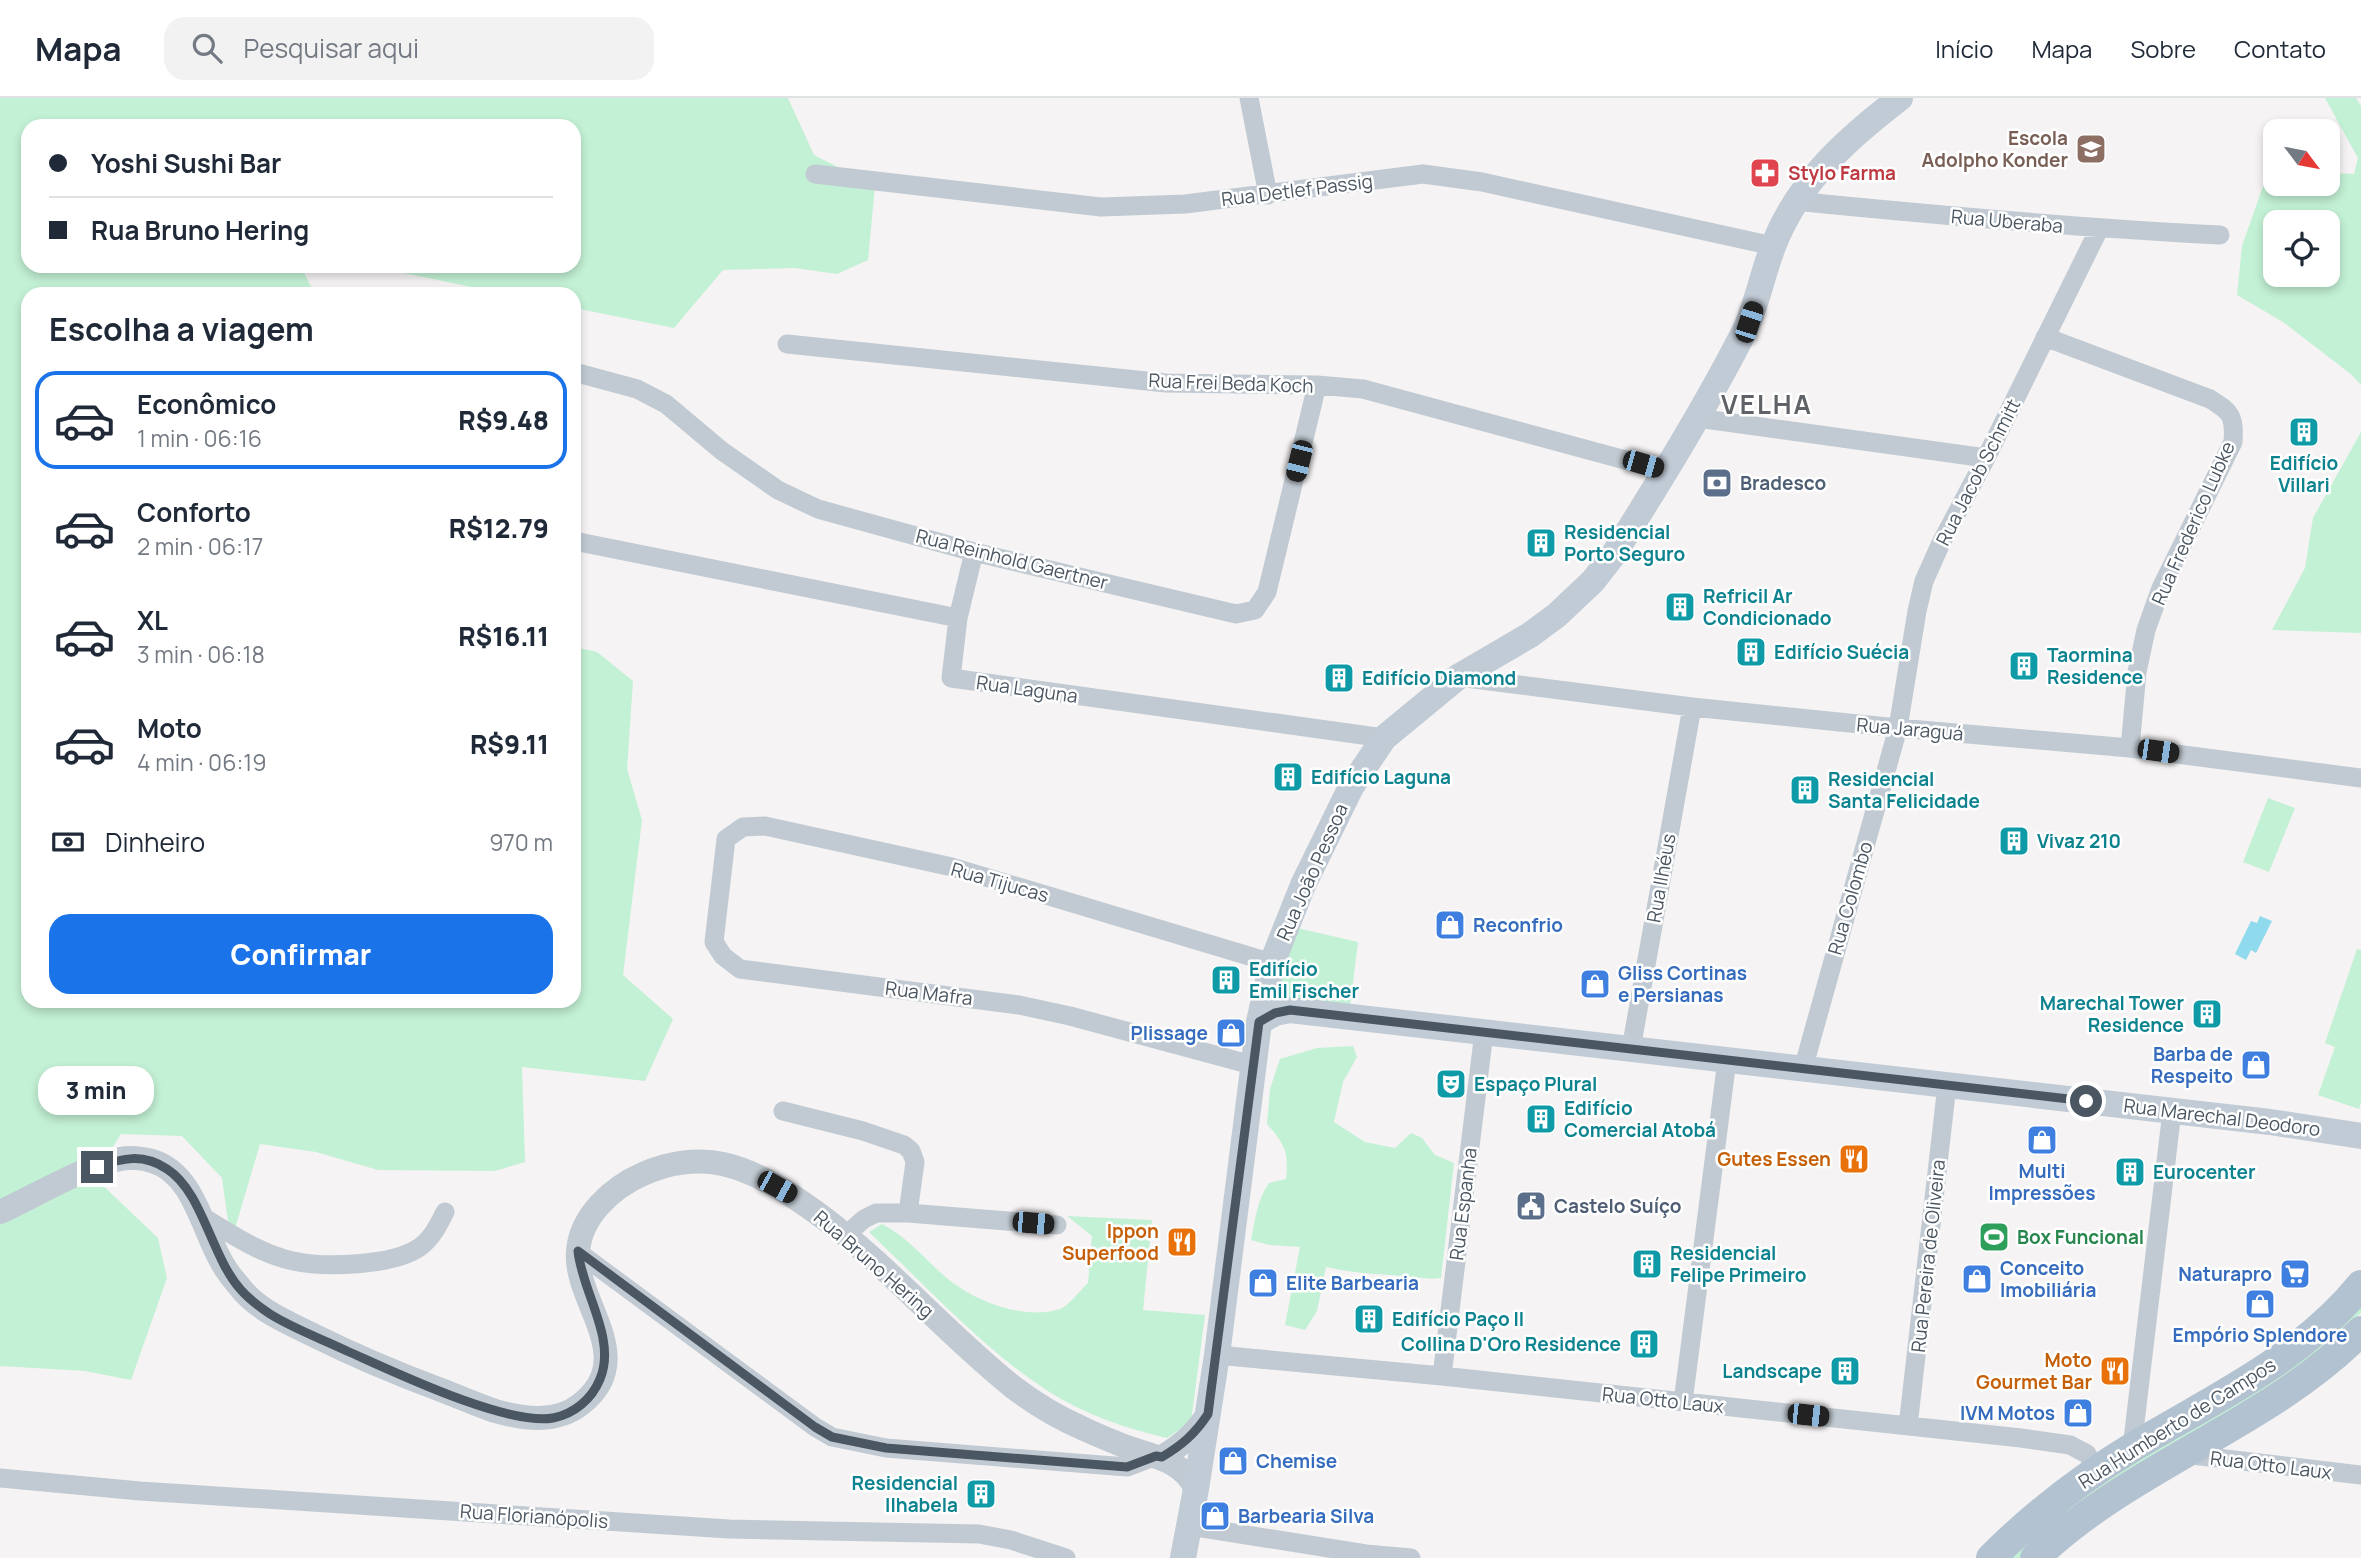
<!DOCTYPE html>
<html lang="pt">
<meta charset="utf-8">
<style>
body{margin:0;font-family:Manrope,sans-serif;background:#f2f2f3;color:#1f2937;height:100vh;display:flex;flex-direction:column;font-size:26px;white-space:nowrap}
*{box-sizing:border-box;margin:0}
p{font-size:23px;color:#747a83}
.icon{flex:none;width:38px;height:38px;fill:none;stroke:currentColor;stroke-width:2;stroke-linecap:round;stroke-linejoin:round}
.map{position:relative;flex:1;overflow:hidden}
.panel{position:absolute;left:21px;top:189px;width:560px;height:721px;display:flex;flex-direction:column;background:#fff;border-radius:21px;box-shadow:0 4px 10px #0003}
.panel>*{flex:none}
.top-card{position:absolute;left:21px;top:21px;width:560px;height:154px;border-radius:21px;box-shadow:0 4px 10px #0003;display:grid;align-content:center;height:154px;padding:0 28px;background:#fff}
.needle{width:46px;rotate:122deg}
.fabs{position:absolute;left:2263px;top:21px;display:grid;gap:14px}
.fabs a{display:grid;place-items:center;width:77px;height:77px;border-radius:14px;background:#fff;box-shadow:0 4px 10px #0003;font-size:35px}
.end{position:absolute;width:32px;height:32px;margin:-16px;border:9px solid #4a5661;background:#fff;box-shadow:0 0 0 4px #fff}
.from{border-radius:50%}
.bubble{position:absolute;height:49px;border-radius:21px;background:#fff;box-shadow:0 4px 10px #0003;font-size:23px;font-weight:800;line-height:49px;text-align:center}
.car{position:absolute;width:21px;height:42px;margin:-21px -10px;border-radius:9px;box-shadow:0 0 5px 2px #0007;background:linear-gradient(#222 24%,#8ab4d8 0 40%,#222 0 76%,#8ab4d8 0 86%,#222 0)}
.top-card b{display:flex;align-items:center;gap:24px;height:66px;font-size:26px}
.top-card b+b{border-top:2px solid #e0e1e3}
.top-card i{width:18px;height:18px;background:#1f2937}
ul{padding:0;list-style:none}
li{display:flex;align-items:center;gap:21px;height:98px;margin:0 14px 10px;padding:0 14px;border:4px solid transparent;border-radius:21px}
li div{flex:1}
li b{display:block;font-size:26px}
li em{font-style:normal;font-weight:800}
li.current{border-color:#1a73e8}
li>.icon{width:63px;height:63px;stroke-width:1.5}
h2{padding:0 28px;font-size:32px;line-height:84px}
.pay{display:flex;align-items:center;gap:18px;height:77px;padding:0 28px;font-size:26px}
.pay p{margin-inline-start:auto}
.primary-button{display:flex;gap:14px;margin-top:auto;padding:14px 28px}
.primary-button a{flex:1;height:80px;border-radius:21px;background:#1a73e8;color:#fff;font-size:28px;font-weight:800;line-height:80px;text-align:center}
header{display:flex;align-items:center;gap:42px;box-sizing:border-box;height:98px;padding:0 35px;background:#fff;border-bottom:2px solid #e0e1e3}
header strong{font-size:33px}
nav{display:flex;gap:38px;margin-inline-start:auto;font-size:24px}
.search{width:490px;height:63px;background:#f2f2f3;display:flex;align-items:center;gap:18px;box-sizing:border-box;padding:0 24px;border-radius:21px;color:#747a83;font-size:26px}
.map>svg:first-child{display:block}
.green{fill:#c3f1d5;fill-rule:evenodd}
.water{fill:#90daee}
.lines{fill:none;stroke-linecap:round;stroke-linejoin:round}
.minor{stroke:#c1cad2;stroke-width:19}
.tertiary{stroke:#c1cad2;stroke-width:24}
.secondary{stroke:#c1cbd6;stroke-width:26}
.primary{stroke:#b3c2d1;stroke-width:30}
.route{stroke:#4a5661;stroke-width:9}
.labels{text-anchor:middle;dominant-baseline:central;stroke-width:5;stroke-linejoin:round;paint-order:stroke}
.education-label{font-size:19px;font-weight:bold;fill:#785e54;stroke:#fff;text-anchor:end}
.health-label{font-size:19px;font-weight:bold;fill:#be3a42;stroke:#fff;text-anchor:start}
.street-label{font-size:19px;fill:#4a5661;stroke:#fff}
.culture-label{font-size:19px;font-weight:bold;fill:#0d838f;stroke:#fff;text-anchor:start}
.service-label{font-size:19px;font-weight:bold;fill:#4e5e75;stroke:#fff;text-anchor:start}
.shop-label{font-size:19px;font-weight:bold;fill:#366cbe;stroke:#fff;text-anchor:start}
.food-label{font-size:19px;font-weight:bold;fill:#c56008;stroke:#fff;text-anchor:end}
.leisure-label{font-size:19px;font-weight:bold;fill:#27864d;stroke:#fff;text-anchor:start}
.district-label{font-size:26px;font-weight:bold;letter-spacing:2px;fill:#5f6368;stroke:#fff}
</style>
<header>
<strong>Mapa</strong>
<div class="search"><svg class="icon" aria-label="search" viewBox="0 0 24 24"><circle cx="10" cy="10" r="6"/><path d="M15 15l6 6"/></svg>Pesquisar aqui</div>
<nav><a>Início</a><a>Mapa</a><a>Sobre</a><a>Contato</a></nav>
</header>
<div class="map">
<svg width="2361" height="1460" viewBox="0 0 2361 1460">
<rect width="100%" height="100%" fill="#f5f3f3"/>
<path class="green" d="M0 0H788L814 57 875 88 868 162 837 176 795 170 723 172 674 230 574 210V196H505L370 168H574V28H28V168H301L313 193 319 196H28V903H574V549L597 554 633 583 627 671 642 722 623 877 673 921 645 983 522 969 525 1064 495 1073 378 1072 316 1054 260 1046 231 1144 222 1080 182 1038 121 1036 94 1079 158 1140 167 1180 131 1282 85 1273 0 1268Z
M2325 0H2356L2361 8V287L2352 277 2283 224 2237 197 2242 148 2269 71H2275V86H2328V75L2354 76 2358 60ZM2328 124V177H2275V124Z
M2361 334V535L2272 532 2305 470 2313 420Z
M2268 700 2295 710 2269 774 2243 764Z
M1297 830 1358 844 1350 908 1287 900 1279 892 1282 868Z
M2357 851 2361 852V1004L2359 1011 2318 997 2335 949 2325 945Z
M1353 948 1357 959 1343 984 1334 1024 1365 1044 1395 1050 1411 1035 1422 1040 1435 1057 1454 1065 1441 1180C1428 1182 1417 1179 1403 1178 1376 1176 1353 1175 1326 1169L1317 1213 1305 1232 1285 1227 1300 1149 1269 1147 1251 1142C1255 1122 1257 1102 1269 1085L1286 1081C1289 1055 1285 1046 1267 1026L1270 991 1280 961 1317 950Z
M1067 1118 1152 1122 1143 1212 1205 1217 1191 1324 1167 1340C1127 1331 1083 1316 1048 1293 984 1252 925 1187 869 1134L882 1126C910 1140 928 1166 953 1185 980 1205 1026 1222 1060 1211 1070 1207 1080 1192 1088 1185L1092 1138Z
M2361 1205V1215L2314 1257 2019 1460H2011L2059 1417Z"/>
<path class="water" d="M2260 818 2272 823 2256 855 2251 852 2246 862 2235 856 2251 823 2257 825Z"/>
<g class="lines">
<path class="minor" d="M1249 0 1268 97
M815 76 1101 109 1185 106 1423 76 1482 84 1773 148
M1794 103C1936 117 2078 130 2220 137
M2045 239 2210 301C2231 314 2235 318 2233 344L2161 490 2146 532 2137 574 2130 650
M787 246 1166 285 1317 287 1363 291 1666 373
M574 274 637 291 666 306 722 353 778 392 818 411 974 454 1236 516 1255 512 1267 494 1317 287
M1697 320 1986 360
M574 443 958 520
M974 454 958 520 951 580 1384 640
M1458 579 1692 609 1898 630 2130 650 2361 680
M1631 951 1692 609
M1252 967 1070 918 1019 907 740 871 723 858 714 844 726 741 743 729 765 728 952 769 1272 865
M1803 971 1898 630 1917 513 1924 483 1941 445 1986 360 2099 131
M783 1013 863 1033 904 1047 911 1053 915 1064 908 1115
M201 1118C230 1135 260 1156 293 1163 324 1170 393 1168 420 1149 432 1140 438 1128 445 1114
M846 1137 864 1121 876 1115H908L1057 1127
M578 1154 815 1329 832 1339 886 1350 1127 1369 1156 1358
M1217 1257 1442 1278 2021 1340 2070 1347 2087 1356 2097 1373
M1442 1278 1484 934
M1683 1304 1727 962
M1908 1328 1947 987
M2132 1350 2172 1013
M2183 1356 2361 1377
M0 1380 140 1393 729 1431 979 1436 1011 1442 1066 1460
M1190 1428 1366 1456 1411 1460"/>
<path class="tertiary" d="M0 1114C35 1098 83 1069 120 1061 129 1059 143 1060 152 1063 193 1075 202 1129 220 1161 225 1171 232 1180 239 1188 257 1212 287 1224 313 1237 355 1258 398 1276 441 1292 459 1299 477 1307 495 1313 524 1321 556 1326 581 1306 640 1260 574 1204 578 1154 580 1118 613 1089 643 1076 667 1065 697 1060 723 1066 758 1074 789 1095 817 1115 888 1167 945 1235 1013 1289 1035 1306 1059 1320 1084 1331 1099 1338 1114 1344 1129 1350 1156 1359 1183 1363 1196 1391
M1162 1359C1182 1347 1195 1336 1208 1316"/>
<path class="secondary" d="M1259 924 1275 915 1290 912 2270 1024 2361 1038
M1183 1460 1196 1391 1217 1257 1259 924 1272 865 1303 787 1351 689 1384 640 1458 579 1530 537 1557 517 1593 483 1614 456C1659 384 1704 312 1743 236 1757 208 1762 176 1774 146 1799 83 1847 41 1900 0"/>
<path class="primary" d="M1991 1460C2033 1418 2082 1380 2133 1349 2213 1301 2301 1261 2361 1187
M2035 1460C2131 1367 2269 1327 2361 1233"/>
</g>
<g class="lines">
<path class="route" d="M97 1069C122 1060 143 1055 167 1071 203 1094 211 1159 241 1192 249 1201 261 1210 270 1216 294 1231 322 1241 347 1253 392 1273 506 1328 553 1320 574 1316 592 1301 600 1281 617 1241 582 1194 578 1153L815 1329 832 1339 886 1350 1127 1369 1156 1358 1162 1359C1182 1347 1195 1336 1208 1316L1259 924 1275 915 1290 912 2086 1003"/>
</g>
<defs>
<g id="school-square" transform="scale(1.575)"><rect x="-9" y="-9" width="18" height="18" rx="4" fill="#8d6e63" stroke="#fff"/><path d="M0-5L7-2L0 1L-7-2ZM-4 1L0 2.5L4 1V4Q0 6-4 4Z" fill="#fff"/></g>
<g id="pharmacy-square" transform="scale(1.575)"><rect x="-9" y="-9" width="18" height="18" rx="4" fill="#e0444e" stroke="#fff"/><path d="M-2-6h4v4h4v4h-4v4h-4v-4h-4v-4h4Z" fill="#fff"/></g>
<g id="building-square" transform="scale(1.575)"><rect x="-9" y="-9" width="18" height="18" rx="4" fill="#0f9aa8" stroke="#fff"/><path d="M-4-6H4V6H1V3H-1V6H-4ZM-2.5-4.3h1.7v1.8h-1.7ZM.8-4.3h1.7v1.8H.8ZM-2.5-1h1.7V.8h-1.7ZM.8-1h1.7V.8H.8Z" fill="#fff"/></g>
<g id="bank-square" transform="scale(1.575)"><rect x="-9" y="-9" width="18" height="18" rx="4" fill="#5c6f8a" stroke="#fff"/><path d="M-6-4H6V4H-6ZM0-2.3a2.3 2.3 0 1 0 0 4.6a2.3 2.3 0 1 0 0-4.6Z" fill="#fff"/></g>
<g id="shop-square" transform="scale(1.575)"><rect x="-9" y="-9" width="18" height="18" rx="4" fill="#3f7fe0" stroke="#fff"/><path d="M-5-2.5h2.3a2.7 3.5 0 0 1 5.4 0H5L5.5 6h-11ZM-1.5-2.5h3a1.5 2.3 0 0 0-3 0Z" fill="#fff"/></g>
<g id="theatre-square" transform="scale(1.575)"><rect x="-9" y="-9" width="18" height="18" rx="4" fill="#0f9aa8" stroke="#fff"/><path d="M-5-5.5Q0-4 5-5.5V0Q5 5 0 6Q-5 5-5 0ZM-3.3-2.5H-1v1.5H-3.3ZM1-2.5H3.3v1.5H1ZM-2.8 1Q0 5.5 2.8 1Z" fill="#fff"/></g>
<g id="restaurant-square" transform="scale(1.575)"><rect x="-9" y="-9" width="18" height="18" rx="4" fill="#e8710a" stroke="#fff"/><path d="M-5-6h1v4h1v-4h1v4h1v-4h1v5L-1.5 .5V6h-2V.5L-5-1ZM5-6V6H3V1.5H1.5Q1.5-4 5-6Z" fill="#fff"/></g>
<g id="civic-square" transform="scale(1.575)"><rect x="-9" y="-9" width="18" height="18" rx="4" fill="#5c6f8a" stroke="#fff"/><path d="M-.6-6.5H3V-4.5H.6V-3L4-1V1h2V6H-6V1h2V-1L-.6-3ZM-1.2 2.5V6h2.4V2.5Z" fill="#fff"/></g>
<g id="stadium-square" transform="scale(1.575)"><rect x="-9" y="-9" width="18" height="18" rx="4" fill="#2e9e5b" stroke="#fff"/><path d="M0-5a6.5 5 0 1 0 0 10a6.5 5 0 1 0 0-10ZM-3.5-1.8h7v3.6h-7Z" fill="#fff"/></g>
<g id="supermarket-square" transform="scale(1.575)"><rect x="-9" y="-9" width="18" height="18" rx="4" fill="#3f7fe0" stroke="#fff"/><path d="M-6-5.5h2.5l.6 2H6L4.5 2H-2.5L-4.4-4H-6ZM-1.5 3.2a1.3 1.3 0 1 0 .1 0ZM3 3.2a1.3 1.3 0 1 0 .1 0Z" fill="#fff"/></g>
</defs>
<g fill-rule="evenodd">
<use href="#school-square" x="2091" y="51"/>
<use href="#pharmacy-square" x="1765" y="75"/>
<use href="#building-square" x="2304" y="334"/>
<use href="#bank-square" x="1717" y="385"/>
<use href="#building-square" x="1541" y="445"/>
<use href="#building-square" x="1680" y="509"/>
<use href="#building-square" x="1751" y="554"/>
<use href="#building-square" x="2024" y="568"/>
<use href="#building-square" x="1339" y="580"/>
<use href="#building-square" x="1288" y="679"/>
<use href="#building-square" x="1805" y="692"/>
<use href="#building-square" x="2014" y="743"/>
<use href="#shop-square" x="1450" y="827"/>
<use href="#building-square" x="1226" y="882"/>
<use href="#shop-square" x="1595" y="886"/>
<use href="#building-square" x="2207" y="916"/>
<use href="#shop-square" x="1231" y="935"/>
<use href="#shop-square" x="2256" y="967"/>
<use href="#theatre-square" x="1451" y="986"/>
<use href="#building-square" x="1541" y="1021"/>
<use href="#shop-square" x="2042" y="1042"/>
<use href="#restaurant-square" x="1854" y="1061"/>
<use href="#building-square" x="2130" y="1074"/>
<use href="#civic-square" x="1531" y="1108"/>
<use href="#stadium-square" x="1994" y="1139"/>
<use href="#restaurant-square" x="1182" y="1144"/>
<use href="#building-square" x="1647" y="1166"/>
<use href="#supermarket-square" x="2295" y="1176"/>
<use href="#shop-square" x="1977" y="1181"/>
<use href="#shop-square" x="1263" y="1185"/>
<use href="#shop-square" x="2260" y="1206"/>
<use href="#building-square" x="1369" y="1221"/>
<use href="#building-square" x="1644" y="1246"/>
<use href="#building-square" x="1845" y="1273"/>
<use href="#restaurant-square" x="2115" y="1273"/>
<use href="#shop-square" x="2078" y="1315"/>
<use href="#shop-square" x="1233" y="1363"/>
<use href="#building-square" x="981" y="1396"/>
<use href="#shop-square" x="1215" y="1418"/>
</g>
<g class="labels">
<g class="education-label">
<text x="2068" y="40">Escola<tspan x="2068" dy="22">Adolpho Konder</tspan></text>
</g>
<g class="health-label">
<text x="1788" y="75">Stylo Farma</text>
</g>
<g class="street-label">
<text transform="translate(1297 92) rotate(-7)">Rua Detlef Passig</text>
<text transform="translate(2007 123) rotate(5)">Rua Uberaba</text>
<text transform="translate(1231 285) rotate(2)">Rua Frei Beda Koch</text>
<text transform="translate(1978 374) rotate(-63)">Rua Jacob Schmitt</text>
<text transform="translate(2193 425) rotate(-66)">Rua Frederico Lubke</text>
<text transform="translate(1012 461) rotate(14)">Rua Reinhold Gaertner</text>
<text transform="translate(1027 591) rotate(8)">Rua Laguna</text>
<text transform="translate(1910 631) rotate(5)">Rua Jaraguá</text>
<text transform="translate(1312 774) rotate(-66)">Rua João Pessoa</text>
<text transform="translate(1661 780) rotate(-80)">Rua Ilhéus</text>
<text transform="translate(1000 784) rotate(16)">Rua Tijucas</text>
<text transform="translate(1850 800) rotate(-74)">Rua Colombo</text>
<text transform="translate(929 895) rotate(7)">Rua Mafra</text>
<text transform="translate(2222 1019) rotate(7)">Rua Marechal Deodoro</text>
<text transform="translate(1463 1106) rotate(-83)">Rua Espanha</text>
<text transform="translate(1928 1158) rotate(-84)">Rua Pereira de Oliveira</text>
<text transform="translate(874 1166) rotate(41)">Rua Bruno Hering</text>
<text transform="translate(1663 1302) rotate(6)">Rua Otto Laux</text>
<text transform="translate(2177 1325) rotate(-32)">Rua Humberto de Campos</text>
<text transform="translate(2271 1367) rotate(7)">Rua Otto Laux</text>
<text transform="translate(534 1418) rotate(4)">Rua Florianópolis</text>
</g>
<g class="culture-label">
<text x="2304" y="365" text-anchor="middle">Edifício<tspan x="2304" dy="22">Villari</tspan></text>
<text x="1564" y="434">Residencial<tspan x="1564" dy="22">Porto Seguro</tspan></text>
<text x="1703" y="498">Refricil Ar<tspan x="1703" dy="22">Condicionado</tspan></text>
<text x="1774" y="554">Edifício Suécia</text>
<text x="2047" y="557">Taormina<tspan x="2047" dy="22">Residence</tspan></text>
<text x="1362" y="580">Edifício Diamond</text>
<text x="1311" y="679">Edifício Laguna</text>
<text x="1828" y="681">Residencial<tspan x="1828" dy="22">Santa Felicidade</tspan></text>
<text x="2037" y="743">Vivaz 210</text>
<text x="1249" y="871">Edifício<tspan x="1249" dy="22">Emil Fischer</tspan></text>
<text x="2184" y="905" text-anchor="end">Marechal Tower<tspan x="2184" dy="22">Residence</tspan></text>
<text x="1474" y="986">Espaço Plural</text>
<text x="1564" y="1010">Edifício<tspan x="1564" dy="22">Comercial Atobá</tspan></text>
<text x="2153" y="1074">Eurocenter</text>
<text x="1670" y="1155">Residencial<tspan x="1670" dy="22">Felipe Primeiro</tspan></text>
<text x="1392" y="1221">Edifício Paço II</text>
<text x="1621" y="1246" text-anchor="end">Collina D'Oro Residence</text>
<text x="1822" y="1273" text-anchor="end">Landscape</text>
<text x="958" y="1385" text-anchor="end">Residencial<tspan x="958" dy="22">Ilhabela</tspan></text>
</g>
<g class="service-label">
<text x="1740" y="385">Bradesco</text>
<text x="1554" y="1108">Castelo Suíço</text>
</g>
<g class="shop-label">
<text x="1473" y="827">Reconfrio</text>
<text x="1618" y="875">Gliss Cortinas<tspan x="1618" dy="22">e Persianas</tspan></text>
<text x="1208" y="935" text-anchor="end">Plissage</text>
<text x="2233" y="956" text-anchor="end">Barba de<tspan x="2233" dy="22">Respeito</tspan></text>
<text x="2042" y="1073" text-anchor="middle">Multi<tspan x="2042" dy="22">Impressões</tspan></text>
<text x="2000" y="1170">Conceito<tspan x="2000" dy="22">Imobiliária</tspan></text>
<text x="2272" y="1176" text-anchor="end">Naturapro</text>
<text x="1286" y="1185">Elite Barbearia</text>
<text x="2260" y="1237" text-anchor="middle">Empório Splendore</text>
<text x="2055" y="1315" text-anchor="end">IVM Motos</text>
<text x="1256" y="1363">Chemise</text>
<text x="1238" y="1418">Barbearia Silva</text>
</g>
<g class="food-label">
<text x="1831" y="1061">Gutes Essen</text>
<text x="1159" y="1133">Ippon<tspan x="1159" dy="22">Superfood</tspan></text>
<text x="2092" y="1262">Moto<tspan x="2092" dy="22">Gourmet Bar</tspan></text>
</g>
<g class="leisure-label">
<text x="2017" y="1139">Box Funcional</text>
</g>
<g class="district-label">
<text x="1767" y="306">VELHA</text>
</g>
</g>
</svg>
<div class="fabs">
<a><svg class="needle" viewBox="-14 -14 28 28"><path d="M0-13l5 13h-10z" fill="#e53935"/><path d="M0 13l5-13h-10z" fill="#747a83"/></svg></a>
<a><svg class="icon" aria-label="locate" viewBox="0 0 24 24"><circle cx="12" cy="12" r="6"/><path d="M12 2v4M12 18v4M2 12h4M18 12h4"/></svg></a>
</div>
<i class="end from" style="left:2086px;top:1003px"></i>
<i class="end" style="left:97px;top:1069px"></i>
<div class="bubble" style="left:38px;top:968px;width:116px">3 min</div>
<i class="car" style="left:1749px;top:224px;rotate:18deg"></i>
<i class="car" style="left:1299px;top:363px;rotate:194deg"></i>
<i class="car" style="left:1643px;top:366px;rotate:106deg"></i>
<i class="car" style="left:2158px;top:653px;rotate:98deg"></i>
<i class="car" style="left:777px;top:1089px;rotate:119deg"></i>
<i class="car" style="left:1033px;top:1125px;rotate:95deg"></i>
<i class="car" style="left:1808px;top:1317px;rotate:96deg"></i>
<div class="top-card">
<b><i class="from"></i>Yoshi Sushi Bar</b>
<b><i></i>Rua Bruno Hering</b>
</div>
<section class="panel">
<h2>Escolha a viagem</h2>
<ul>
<li class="current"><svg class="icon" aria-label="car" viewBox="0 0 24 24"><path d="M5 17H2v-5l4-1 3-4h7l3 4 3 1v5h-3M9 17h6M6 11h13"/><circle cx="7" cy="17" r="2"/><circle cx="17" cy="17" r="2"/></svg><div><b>Econômico</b><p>1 min · 06:16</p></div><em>R$9.48</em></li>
<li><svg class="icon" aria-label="car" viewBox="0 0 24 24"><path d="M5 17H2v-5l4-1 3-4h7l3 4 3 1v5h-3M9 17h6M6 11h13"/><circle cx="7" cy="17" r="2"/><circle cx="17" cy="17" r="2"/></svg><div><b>Conforto</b><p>2 min · 06:17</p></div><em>R$12.79</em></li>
<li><svg class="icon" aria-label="car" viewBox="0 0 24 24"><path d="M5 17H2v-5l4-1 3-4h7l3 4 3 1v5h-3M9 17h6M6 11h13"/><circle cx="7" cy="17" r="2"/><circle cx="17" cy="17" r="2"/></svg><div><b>XL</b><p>3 min · 06:18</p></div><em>R$16.11</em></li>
<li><svg class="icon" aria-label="car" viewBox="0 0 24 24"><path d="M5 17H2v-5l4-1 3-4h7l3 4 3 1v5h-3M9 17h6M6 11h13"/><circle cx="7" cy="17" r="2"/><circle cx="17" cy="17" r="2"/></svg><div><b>Moto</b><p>4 min · 06:19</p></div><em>R$9.11</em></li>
</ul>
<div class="pay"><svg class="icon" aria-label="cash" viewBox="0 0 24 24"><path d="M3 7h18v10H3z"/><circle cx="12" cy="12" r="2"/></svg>Dinheiro<p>970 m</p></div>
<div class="primary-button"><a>Confirmar</a></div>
</section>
</div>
